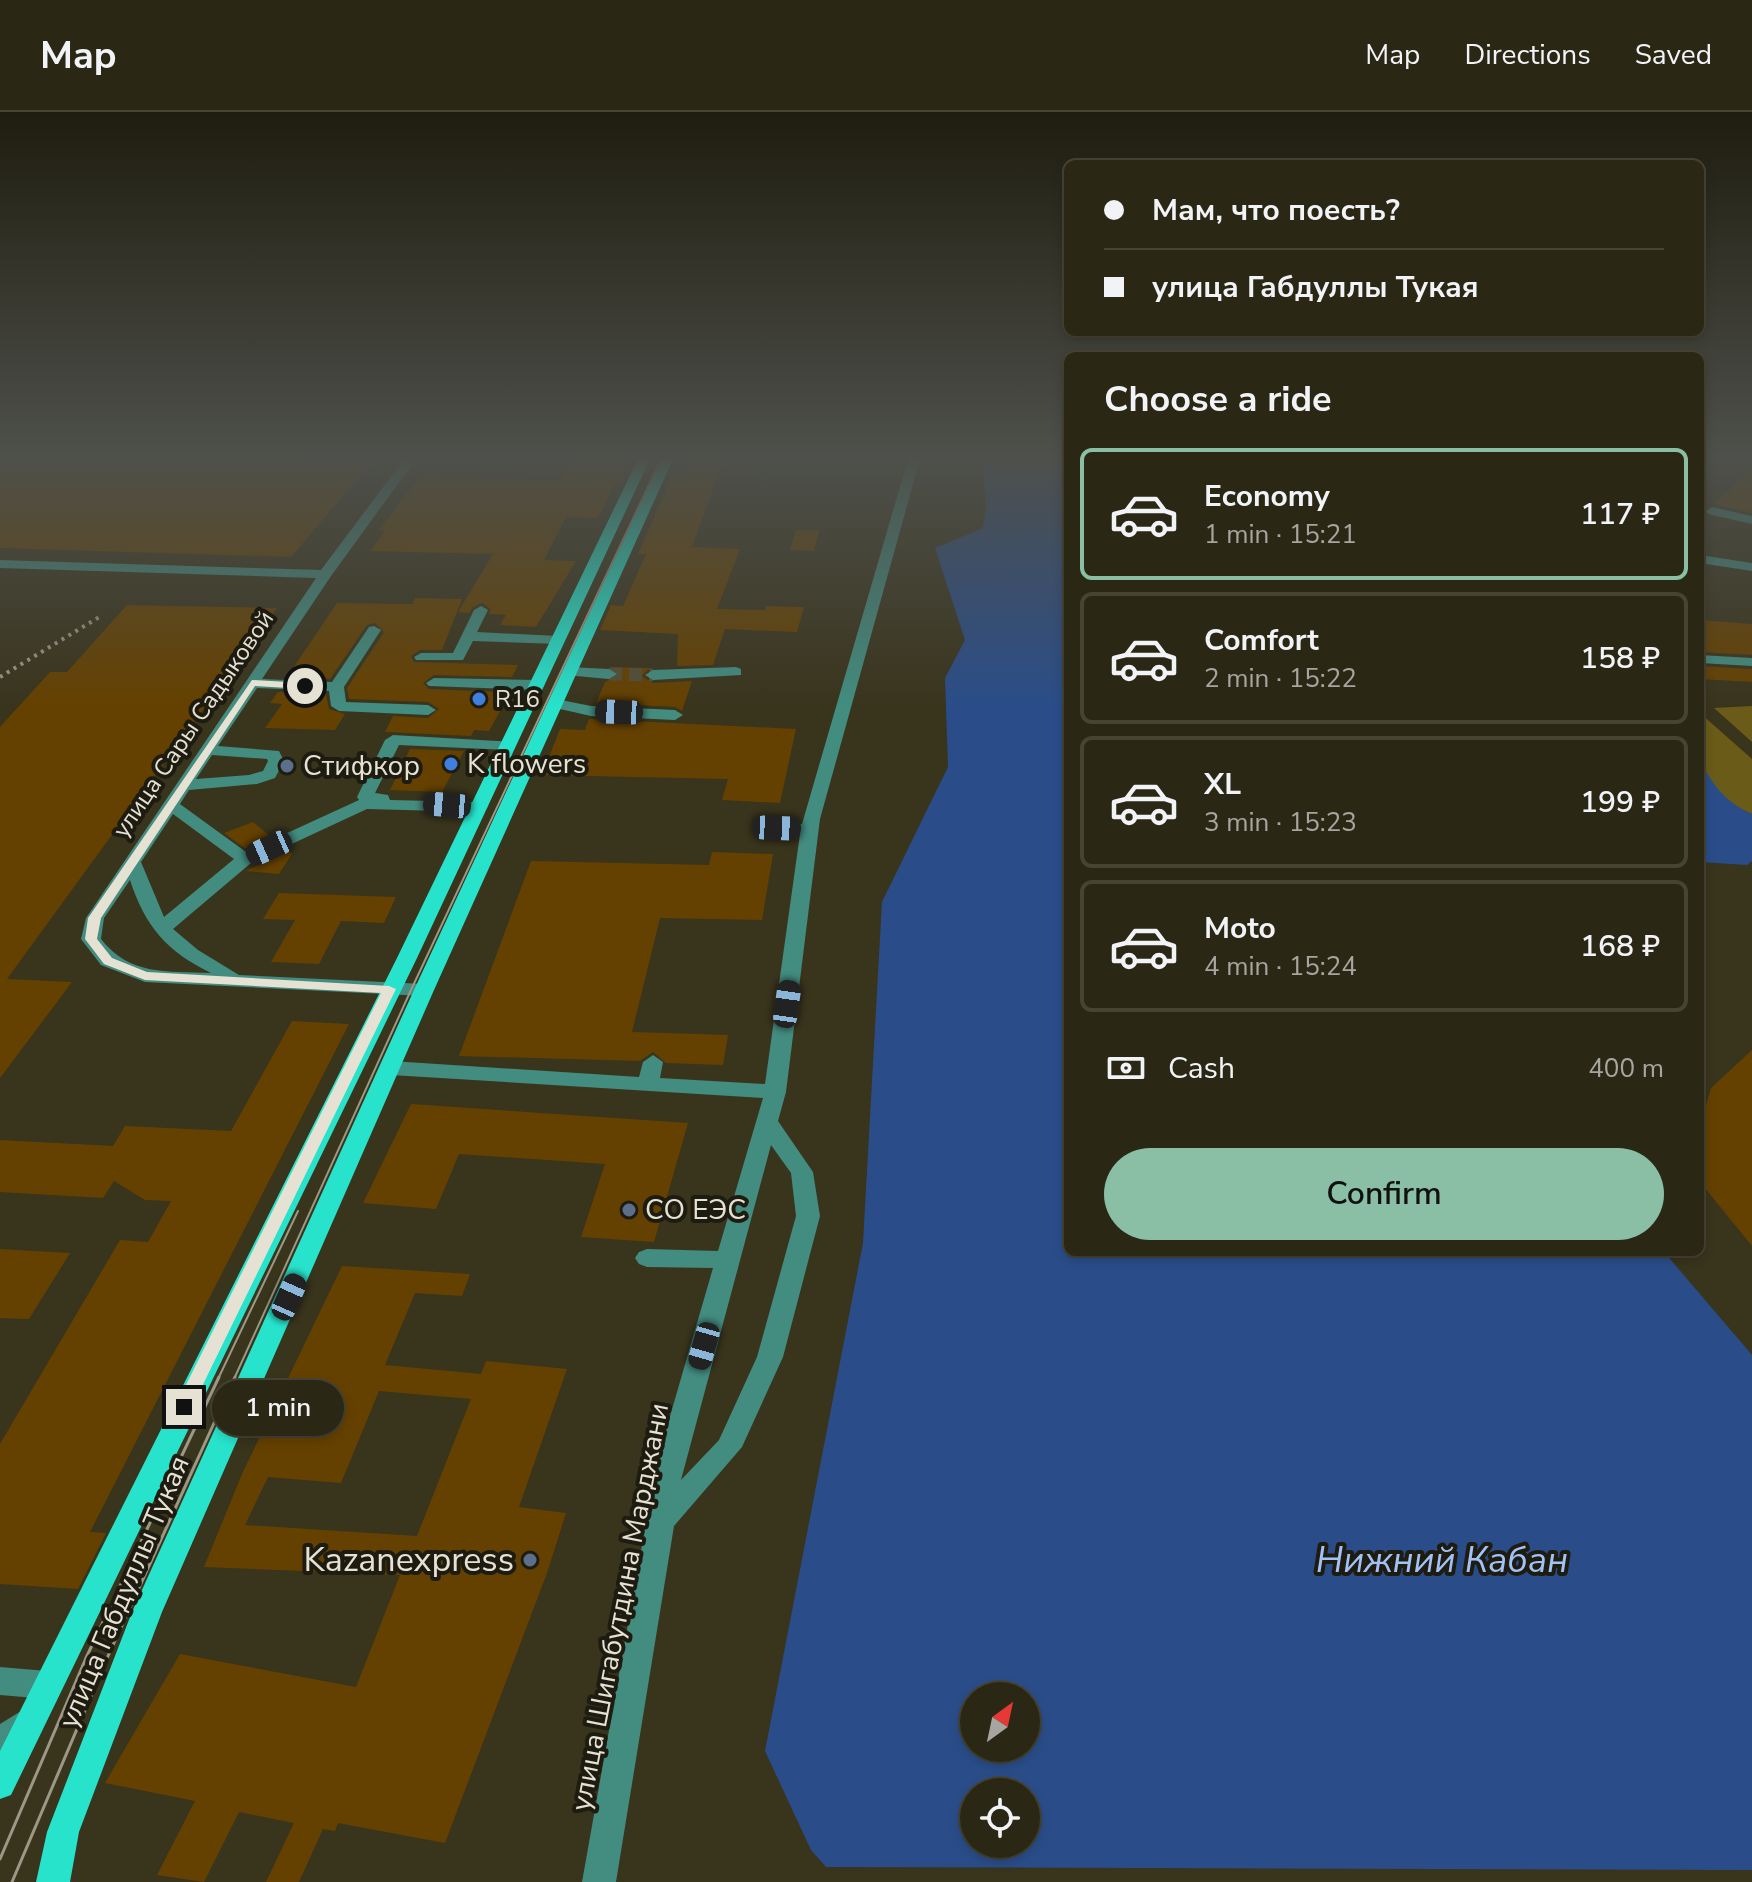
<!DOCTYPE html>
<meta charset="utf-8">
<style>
body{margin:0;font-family:"Nunito Sans",sans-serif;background:#373322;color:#f1f3f6;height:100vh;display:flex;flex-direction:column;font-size:30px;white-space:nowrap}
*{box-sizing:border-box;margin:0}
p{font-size:26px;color:#a6a5a0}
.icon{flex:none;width:44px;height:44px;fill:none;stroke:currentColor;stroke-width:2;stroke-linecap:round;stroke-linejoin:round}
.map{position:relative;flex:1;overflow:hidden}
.sheet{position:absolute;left:1064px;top:240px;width:640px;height:904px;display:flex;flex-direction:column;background:#2b2715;border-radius:12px;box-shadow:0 4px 12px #0003,0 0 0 2px #474434}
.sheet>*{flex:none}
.hud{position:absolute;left:1064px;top:48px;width:640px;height:176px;border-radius:12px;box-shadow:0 4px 12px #0003,0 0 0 2px #474434;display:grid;align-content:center;height:176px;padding:0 40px;background:#2b2715}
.needle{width:52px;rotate:33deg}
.buttons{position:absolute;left:960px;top:1570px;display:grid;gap:16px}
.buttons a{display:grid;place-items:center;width:80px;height:80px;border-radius:50%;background:#2b2715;box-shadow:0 4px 12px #0003,0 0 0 2px #474434;font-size:40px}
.end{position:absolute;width:36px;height:36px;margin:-18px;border:10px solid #e5e2d4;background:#111;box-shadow:0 0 0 4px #111}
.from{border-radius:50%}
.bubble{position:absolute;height:56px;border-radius:28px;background:#2b2715;box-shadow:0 4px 12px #0003,0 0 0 2px #474434;font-size:26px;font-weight:600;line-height:56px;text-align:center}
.car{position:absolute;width:24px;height:48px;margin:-24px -12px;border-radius:10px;box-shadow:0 0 6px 2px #0007;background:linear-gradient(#222 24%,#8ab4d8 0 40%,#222 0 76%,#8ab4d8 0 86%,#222 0)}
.hud b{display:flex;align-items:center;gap:28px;height:76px;font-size:30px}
.hud b+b{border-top:2px solid #474434}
.hud i{width:20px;height:20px;background:#f1f3f6}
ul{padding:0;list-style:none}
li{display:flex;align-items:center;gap:24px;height:132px;margin:0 16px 12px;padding:0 24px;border:4px solid #474434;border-radius:12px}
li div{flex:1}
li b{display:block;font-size:30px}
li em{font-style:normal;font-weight:600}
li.on{border-color:#8abfa5}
li>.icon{width:72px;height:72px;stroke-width:1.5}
h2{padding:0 40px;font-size:36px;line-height:96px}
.pay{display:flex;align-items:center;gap:20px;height:88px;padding:0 40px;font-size:30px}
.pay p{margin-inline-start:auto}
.action{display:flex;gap:16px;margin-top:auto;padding:16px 40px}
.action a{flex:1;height:92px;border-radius:48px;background:#8abfa5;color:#111;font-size:32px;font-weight:600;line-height:92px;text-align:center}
header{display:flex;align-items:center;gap:48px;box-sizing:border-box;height:112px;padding:0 40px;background:#2b2715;border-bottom:2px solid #474434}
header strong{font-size:38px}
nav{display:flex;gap:44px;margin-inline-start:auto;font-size:28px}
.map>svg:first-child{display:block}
.green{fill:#6a5b18}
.water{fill:#2a4d89;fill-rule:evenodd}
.building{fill:#654101;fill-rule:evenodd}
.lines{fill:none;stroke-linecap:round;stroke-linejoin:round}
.minor-tunnel{stroke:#534e38;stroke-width:13;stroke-dasharray:13 7;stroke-linecap:butt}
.minor{fill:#438c80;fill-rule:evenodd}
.major{fill:#27e3cc;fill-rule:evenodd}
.tram-far1{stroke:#9c9885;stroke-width:2}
.tram{stroke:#9c9885;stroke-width:3}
.rail{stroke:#9c9885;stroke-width:4;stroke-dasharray:3 5;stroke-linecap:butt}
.route{fill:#e5e2d4}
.shop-dot{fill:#3f7fe0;stroke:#1e1c11;stroke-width:3}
.service-dot{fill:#5c6f8a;stroke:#1e1c11;stroke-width:3}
.labels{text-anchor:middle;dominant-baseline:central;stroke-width:8;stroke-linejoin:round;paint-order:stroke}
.far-poi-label{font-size:24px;fill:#e5e2d4;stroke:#1e1c11;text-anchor:start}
.far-street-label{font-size:24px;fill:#e5e2d4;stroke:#1e1c11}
.poi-label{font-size:28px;fill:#e5e2d4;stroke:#1e1c11;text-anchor:start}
.street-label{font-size:28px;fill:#e5e2d4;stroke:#1e1c11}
.near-poi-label{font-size:34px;fill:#e5e2d4;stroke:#1e1c11;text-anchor:end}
.near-water-label{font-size:36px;font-style:italic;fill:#a2c2f6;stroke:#1e1c11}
</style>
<header>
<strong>Map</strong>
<nav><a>Map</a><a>Directions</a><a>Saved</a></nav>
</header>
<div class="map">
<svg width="1752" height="1770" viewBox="0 0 1752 1770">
<rect width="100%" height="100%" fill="#39341c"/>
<path class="green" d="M1752 594V630L1714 596Z
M1700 601 1752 647V702C1700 680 1700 651 1700 601Z"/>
<path class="water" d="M982 347H1068V1140H1664L1752 1243V1758L826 1755 811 1738 765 1639 863 1131 882 790 948 655 945 566 965 528 935 436 983 416 986 395ZM974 1584H1026V1636H974ZM974 1680H1026V1732H974Z
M1700 649C1713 673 1726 691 1752 702V749L1747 753 1700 750Z"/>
<path class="building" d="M0 347H249L370 352 291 445 0 436Z
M571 347H632L620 372H615L598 406 566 405 544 448 576 449 536 515 500 513 506 503 489 502 491 497 482 491 473 495 469 501 458 500 493 442 370 439 385 419 379 418 420 364 560 369Z
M692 347H724L692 435 740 437 717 497 765 498 766 494 804 495 797 520 725 517 713 553 677 554 678 522 600 518 611 493 623 494 646 442H638L672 364 684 365Z
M1752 357V401L1714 392Z
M796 418H819L814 439 790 438Z
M415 486 462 487 442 538H420L411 544 414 550 518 553 512 565 434 563 423 571 429 577 505 580 498 592H504L489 619 474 618 471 624 385 620 393 604 428 606 439 597 428 590 349 587 347 576 384 520 375 511 367 513 330 567 287 565 337 491 412 492Z
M127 493 277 496 7 867 72 870 0 966V615L50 560H67Z
M1700 508 1752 512V543L1700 540Z
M1700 554 1752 557V570L1700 567Z
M612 555 650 556 642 564 653 571 692 569 682 599 675 595 596 591 605 570 620 563Z
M278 580 326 582 329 597 345 602 335 618 265 616 282 592 270 591Z
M589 607 796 617 780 691 722 688 728 667 542 663 560 617 585 618Z
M410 637 464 639 442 680 390 678Z
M253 710 271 725 246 737 224 721Z
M287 738 292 742 279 762 246 759Z
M712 740 773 742 762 808 660 806 632 920 728 923 723 953 666 951 653 940 640 949 459 944 531 749 709 753Z
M279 781 396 785 384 811 341 809 319 852 271 850 295 808 263 807Z
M292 909 349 912 90 1420 106 1421 78 1477 0 1472V1332L120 1128 148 1130 171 1089 145 1088 114 1069 103 1086 0 1080V1028L113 1034 125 1014 231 1019Z
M1752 938V1134L1700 1070V1013L1711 976Z
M411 992 688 1011 654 1130 581 1125 605 1052 459 1042 436 1097 363 1091Z
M0 1137 70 1141 29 1207 0 1206Z
M342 1154 470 1162 462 1184 415 1181 385 1253 481 1262 486 1249 567 1257 519 1395 566 1401 547 1461 445 1731 338 1711 335 1719 323 1717 299 1770H266L294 1711 239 1700 204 1770 157 1763 195 1689 105 1671 180 1542 356 1575 400 1463 204 1455 242 1362ZM379 1279 471 1287 417 1424 245 1413 268 1365 341 1371Z"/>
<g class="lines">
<path class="minor-tunnel" d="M609 562 653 563"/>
<path class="minor" d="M404 347H416L331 464 262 567 332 570 369 515 374 514 381 518 344 575 346 590 428 593 436 598 428 603 339 599 331 594 329 579 257 576 218 634 279 639 284 649 275 666 257 672 189 678 180 692 246 740 359 688 357 685 385 628 393 623 514 630 516 633 508 638 399 633 375 681 388 683 390 688 479 690 488 695 479 700 367 697 251 751 173 817 198 838 239 863 424 872 434 878 424 884 145 870 101 853 81 827 86 806 316 466 0 456V448L321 458ZM212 643 267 647 268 649 263 659 249 663 196 667ZM173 702 234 747 164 805 141 750ZM130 768C145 814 166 839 211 861 167 859 130 864 101 827L104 806Z
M908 347H920L820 707 786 980 778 1009 813 1060 820 1104 783 1245 742 1335 674 1414 616 1770H582L657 1349 713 1156 647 1155 639 1152 635 1146 639 1140 647 1137 718 1139 763 986 391 963 380 956 391 949 639 965 643 950 653 943 663 950 660 966 765 972 800 722 777 721 768 716 777 711 802 712ZM771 1033 791 1061 796 1104 757 1245 719 1328 681 1368Z
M1712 395 1752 404V412L1708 402 1706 399Z
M1700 443 1752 451V459L1700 451Z
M481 494 488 498 477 520 558 524 565 528 558 532 473 529 463 548H416L414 545 421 541H453L474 498Z
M1700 543 1752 546V554L1700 551Z
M570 555 609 557 617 562 609 567 565 563V557Z
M736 555 741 557V563L653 568 645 563 653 558Z
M434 566 537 568 545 573 537 578 429 574 426 571Z
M556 587 591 594 675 598 683 603 675 608 591 604 551 595V589Z
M0 1555 47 1559 58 1563 62 1573 58 1583 47 1587 0 1583Z
M26 1596 37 1600 42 1610C34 1627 17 1640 0 1647V1612Z"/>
<path class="major" d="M638 347H650L417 846 11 1683 0 1687V1639L397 846Z
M661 347H673L434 878 162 1500 79 1720 70 1770H36L47 1720 132 1500 414 878Z"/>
<path class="tram-far1" d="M218 1267 298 1099
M234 1267 411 878 661 347"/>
<path class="tram" d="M0 1747 86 1546 219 1265
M12 1770 108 1544 235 1265"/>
<path class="rail" d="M0 565 101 504"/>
</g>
<linearGradient id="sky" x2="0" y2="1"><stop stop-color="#1f1d0f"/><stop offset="0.58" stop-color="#4e504b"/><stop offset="1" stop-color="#4e504b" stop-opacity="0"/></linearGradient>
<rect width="1752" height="595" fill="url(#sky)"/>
<path class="route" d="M252 568 305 571 310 574 305 577 255 574 101 806 97 827 112 846 147 860 389 874 396 877 192 1295 184 1302 175 1295 381 881 145 868 104 852 85 827 88 806Z"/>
<g class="shop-dot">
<circle cx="479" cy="587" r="8"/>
<circle cx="451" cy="652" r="8"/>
</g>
<g class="service-dot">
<circle cx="287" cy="654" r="8"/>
<circle cx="629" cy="1098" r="8"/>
<circle cx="530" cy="1448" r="8"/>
</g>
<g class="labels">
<g class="far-poi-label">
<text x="495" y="587">R16</text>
</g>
<g class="far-street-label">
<text transform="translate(193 612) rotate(-56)">улица Сары Садыковой</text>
</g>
<g class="poi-label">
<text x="467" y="652">K flowers</text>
<text x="303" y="654">Стифкор</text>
<text x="645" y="1098">СО ЕЭС</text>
</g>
<g class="street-label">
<text transform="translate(124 1480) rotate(-67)">улица Габдуллы Тукая</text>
<text transform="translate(620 1495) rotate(-79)">улица Шигабутдина Марджани</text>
</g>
<g class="near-poi-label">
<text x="514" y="1448">Kazanexpress</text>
</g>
<g class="near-water-label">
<text x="1442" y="1448">Нижний Кабан</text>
</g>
</g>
</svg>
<div class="buttons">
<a><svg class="needle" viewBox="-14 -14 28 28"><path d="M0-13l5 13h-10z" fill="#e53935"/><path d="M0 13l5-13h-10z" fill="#a6a5a0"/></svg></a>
<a><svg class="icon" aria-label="locate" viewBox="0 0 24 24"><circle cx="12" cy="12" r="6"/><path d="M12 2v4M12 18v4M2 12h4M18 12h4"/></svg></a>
</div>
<i class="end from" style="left:305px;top:574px"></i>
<i class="end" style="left:184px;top:1295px"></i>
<div class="bubble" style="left:212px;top:1268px;width:132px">1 min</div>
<i class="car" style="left:619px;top:600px;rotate:272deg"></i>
<i class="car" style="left:447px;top:693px;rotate:275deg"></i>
<i class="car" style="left:777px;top:716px;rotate:92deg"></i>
<i class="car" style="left:269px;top:736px;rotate:246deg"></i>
<i class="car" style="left:787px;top:892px;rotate:8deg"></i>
<i class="car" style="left:289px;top:1185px;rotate:24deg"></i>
<i class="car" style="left:704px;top:1234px;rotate:196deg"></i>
<div class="hud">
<b><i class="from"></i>Мам, что поесть?</b>
<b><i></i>улица Габдуллы Тукая</b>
</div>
<section class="sheet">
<h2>Choose a ride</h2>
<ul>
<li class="on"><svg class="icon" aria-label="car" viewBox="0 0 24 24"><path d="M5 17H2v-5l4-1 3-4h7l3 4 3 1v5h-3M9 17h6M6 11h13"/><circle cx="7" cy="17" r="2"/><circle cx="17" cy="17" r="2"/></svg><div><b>Economy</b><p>1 min · 15:21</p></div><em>117 ₽</em></li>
<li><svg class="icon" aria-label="car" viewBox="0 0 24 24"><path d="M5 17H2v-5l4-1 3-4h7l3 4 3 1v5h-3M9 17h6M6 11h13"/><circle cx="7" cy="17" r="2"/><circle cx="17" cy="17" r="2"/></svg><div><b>Comfort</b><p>2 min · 15:22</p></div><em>158 ₽</em></li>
<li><svg class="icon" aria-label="car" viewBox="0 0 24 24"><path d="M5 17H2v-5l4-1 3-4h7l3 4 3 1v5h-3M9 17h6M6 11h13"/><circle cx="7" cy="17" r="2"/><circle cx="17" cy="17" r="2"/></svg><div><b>XL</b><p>3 min · 15:23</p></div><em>199 ₽</em></li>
<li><svg class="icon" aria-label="car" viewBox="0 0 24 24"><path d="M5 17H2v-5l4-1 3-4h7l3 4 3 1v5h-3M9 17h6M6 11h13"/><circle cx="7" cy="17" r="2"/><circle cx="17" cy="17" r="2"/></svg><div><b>Moto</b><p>4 min · 15:24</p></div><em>168 ₽</em></li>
</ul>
<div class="pay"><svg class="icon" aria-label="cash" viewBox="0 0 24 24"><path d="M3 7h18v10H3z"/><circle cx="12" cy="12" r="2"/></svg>Cash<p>400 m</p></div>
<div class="action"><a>Confirm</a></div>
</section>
</div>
